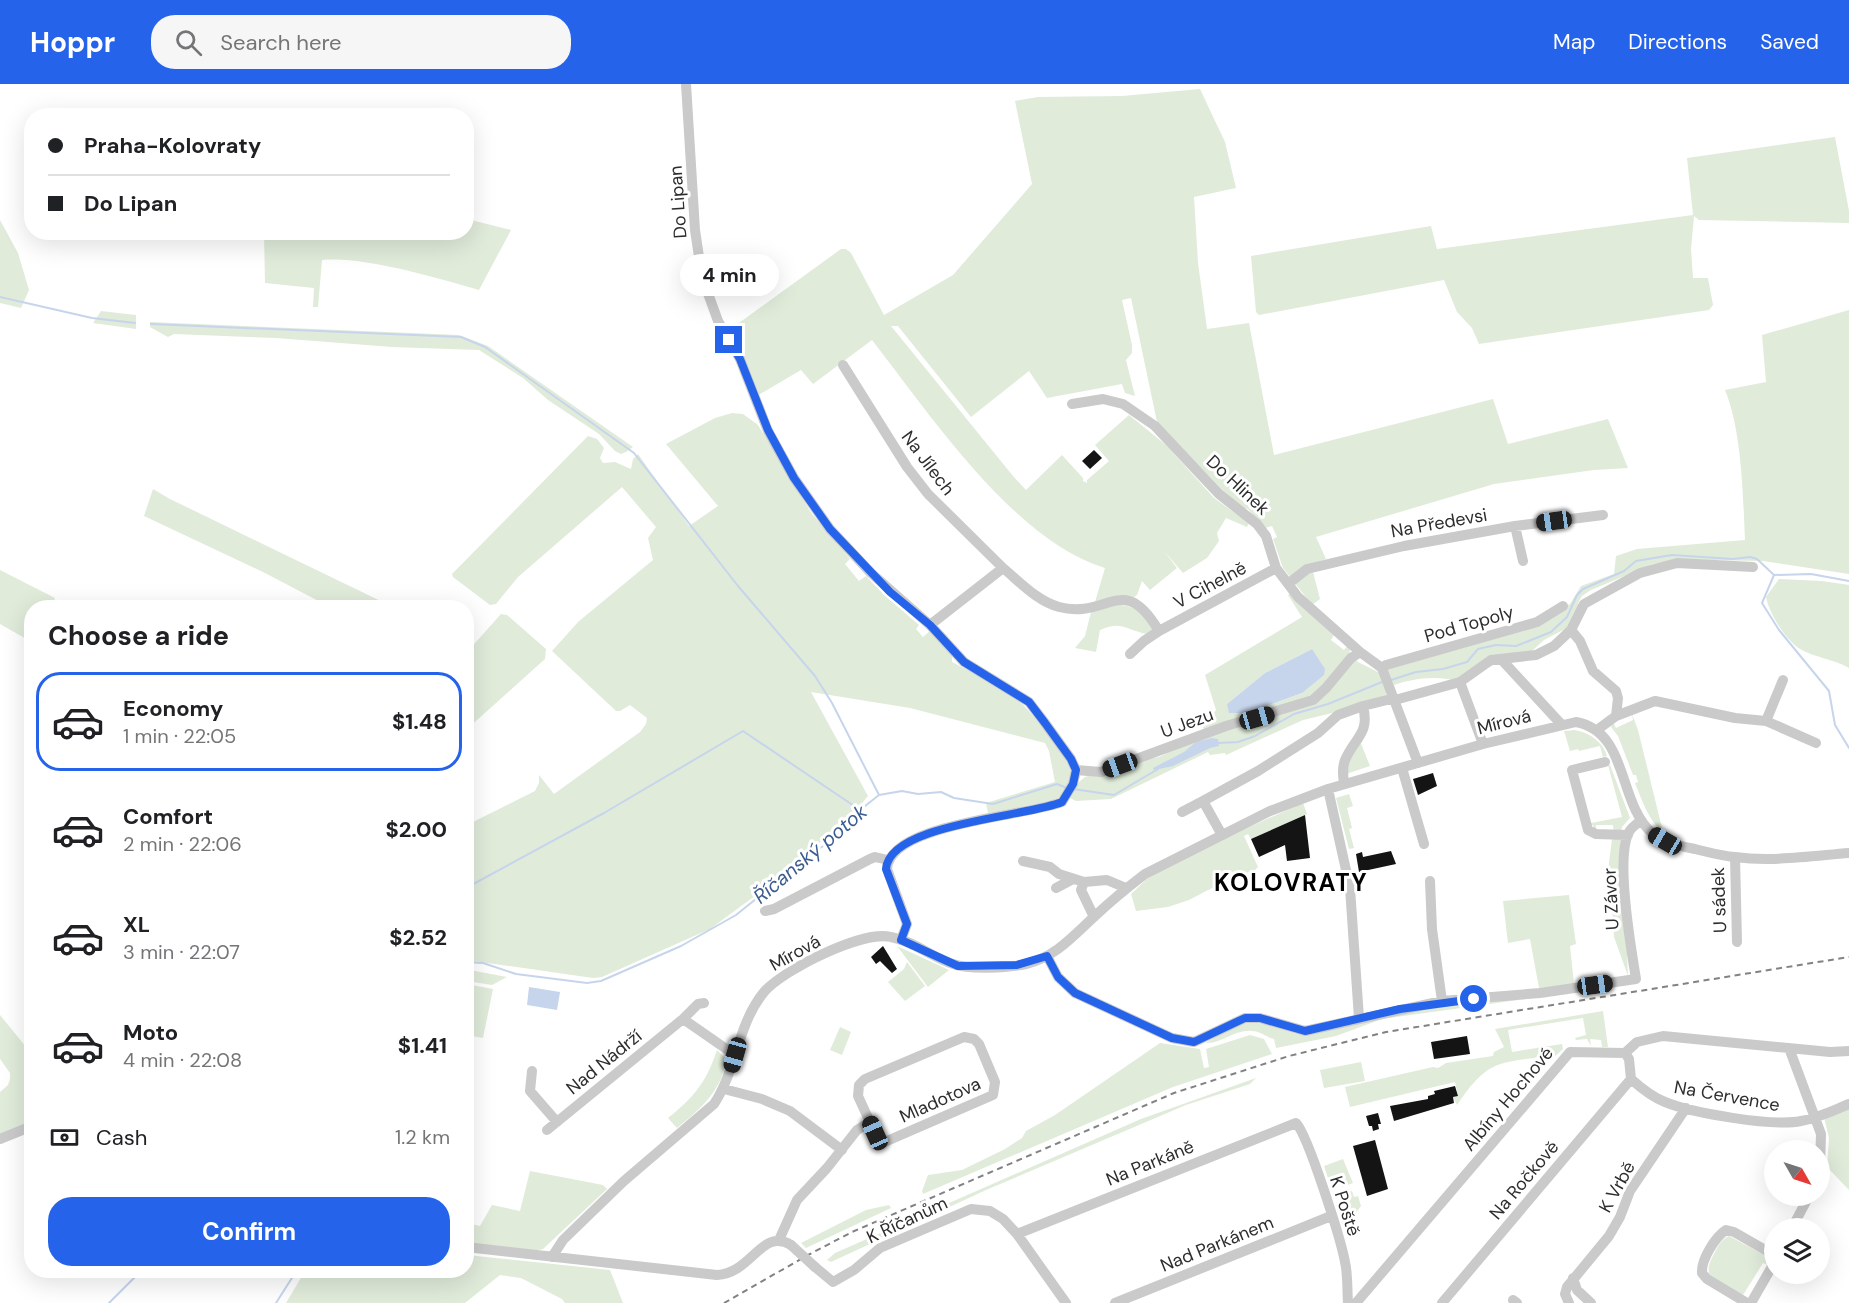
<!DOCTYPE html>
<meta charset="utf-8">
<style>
body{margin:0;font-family:"DM Sans",sans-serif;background:#f6f6f6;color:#202124;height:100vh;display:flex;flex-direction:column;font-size:22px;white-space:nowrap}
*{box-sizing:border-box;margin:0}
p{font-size:20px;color:#757577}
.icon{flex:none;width:33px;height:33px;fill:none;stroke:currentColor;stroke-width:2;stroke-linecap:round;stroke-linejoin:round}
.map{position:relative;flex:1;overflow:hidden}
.details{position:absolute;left:24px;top:516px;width:450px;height:678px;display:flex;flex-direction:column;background:#fff;border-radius:24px;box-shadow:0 6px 24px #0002}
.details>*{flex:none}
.banner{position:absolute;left:24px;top:24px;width:450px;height:132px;border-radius:24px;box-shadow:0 6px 24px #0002;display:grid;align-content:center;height:132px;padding:0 24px;background:#fff}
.needle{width:39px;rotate:129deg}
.controls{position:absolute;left:1764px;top:1056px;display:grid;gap:12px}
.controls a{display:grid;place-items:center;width:66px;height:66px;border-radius:50%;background:#fff;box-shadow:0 6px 24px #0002;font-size:30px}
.end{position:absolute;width:27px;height:27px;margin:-14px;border:8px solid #2563eb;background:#fff;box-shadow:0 0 0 3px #fff}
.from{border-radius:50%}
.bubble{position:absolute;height:42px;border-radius:21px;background:#fff;box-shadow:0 6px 24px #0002;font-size:20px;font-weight:700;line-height:42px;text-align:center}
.car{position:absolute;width:18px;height:36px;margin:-18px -9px;border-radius:8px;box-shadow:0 0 4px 2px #0007;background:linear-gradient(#222 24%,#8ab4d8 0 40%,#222 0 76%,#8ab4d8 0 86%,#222 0)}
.banner b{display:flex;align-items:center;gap:21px;height:57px;font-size:22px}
.banner b+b{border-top:2px solid #e0e0e0}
.banner i{width:15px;height:15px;background:#202124}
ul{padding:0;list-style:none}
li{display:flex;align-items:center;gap:18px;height:99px;margin:0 12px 9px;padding:0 12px;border:3px solid transparent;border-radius:24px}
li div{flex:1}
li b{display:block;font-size:22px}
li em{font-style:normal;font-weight:700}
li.active{border-color:#2563eb}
li>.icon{width:54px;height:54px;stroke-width:1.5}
h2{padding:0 24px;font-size:27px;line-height:72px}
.pay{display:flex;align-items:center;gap:15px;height:66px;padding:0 24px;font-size:22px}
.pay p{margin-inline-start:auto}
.action{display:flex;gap:12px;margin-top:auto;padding:12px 24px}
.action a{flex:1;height:69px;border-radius:24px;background:#2563eb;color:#fff;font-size:24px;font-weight:700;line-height:69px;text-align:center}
header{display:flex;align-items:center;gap:36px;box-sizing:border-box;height:84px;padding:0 30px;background:#2563eb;color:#fff}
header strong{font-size:28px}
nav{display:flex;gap:33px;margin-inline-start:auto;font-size:21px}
.search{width:420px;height:54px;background:#f6f6f6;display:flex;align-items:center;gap:15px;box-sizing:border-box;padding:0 21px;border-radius:24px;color:#757577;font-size:22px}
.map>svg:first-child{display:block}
.green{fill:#e0ebda;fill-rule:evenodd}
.water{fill:#c6d5eb}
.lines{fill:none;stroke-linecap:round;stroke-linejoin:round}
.stream{stroke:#c6d5eb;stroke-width:2}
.building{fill:#141414}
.minor{stroke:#cacaca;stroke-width:10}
.rail{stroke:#828282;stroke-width:2;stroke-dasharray:6 4.5;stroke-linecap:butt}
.minor-bridge{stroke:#cacaca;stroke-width:10}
.route{stroke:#2563eb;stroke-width:8}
.labels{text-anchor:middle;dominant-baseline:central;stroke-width:6;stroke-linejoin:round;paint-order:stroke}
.street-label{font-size:18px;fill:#2d2d2d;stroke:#fff}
.water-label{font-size:20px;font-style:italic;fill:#3a5c90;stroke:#fff}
.district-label{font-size:24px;font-weight:bold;letter-spacing:1.5px;fill:#000;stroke:#fff}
</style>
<header>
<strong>Hoppr</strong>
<div class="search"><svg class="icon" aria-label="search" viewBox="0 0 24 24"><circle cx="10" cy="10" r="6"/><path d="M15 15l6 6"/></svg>Search here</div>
<nav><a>Map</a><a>Directions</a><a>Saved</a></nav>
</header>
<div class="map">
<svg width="1849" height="1219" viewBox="0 0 1849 1219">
<rect width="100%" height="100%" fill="#fff"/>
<path class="green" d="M1200 5 1225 58 1236 104 1194 113 1198 179 1207 245 1249 239 1274 371 1493 315 1508 360 1608 335 1628 384 1594 386 1494 400 1316 453 1326 475 1311 480 1320 515 1312 521 1283 484 1273 455 1277 453 1272 442 1265 444 1248 425 1239 423 1157 338 1131 214 1122 216 1132 261V269L1126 276 1135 312 1125 309 1122 300 1047 314 1029 287 971 333 898 242H891L1013 392 1026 406 1062 371 1083 394V397L1087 399V396L1109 377 1095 361 1129 331 1166 361 1214 414 1249 439 1247 443 1226 434 1217 449 1219 457 1207 474 1183 489 1164 467 1177 484 1150 506 1142 497 1137 511 1133 514 1095 518 1105 484C1014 457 929 329 872 256L813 300 801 286 755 313 732 244 841 165H846L851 169 884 231 953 191 1032 100 1015 17 1038 13 1122 12Z
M1835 53 1849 127V139L1699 136 1694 132 1691 165 1693 194H1708L1713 221 1709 226 1479 260 1472 244 1457 228 1444 196 1259 231 1256 228 1251 172 1431 142 1437 165 1693 131 1687 74Z
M467 135 511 146 479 206C437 194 363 172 322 176L318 223H313L314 204 265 199 264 149 466 148Z
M0 136 18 169 29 206 21 224 0 219Z
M1849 226V490L1763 477 1704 476 1653 480 1591 506 1582 512 1578 519 1579 526 1567 544 1544 556 1532 567 1505 575 1460 598C1439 591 1414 594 1394 601L1386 581 1501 549 1570 520 1581 502 1614 490 1616 472 1637 465 1745 456C1743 412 1742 347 1725 306L1766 298 1762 251Z
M101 227 136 231V245L93 239Z
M150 238 459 251 488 262 633 363 626 368 621 370 615 367 599 350 548 316 523 294 479 266 392 263 276 254 174 250 168 253 150 243Z
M732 329 743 330 758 341 812 430 850 475 845 480 859 497 866 492 884 511 919 541 916 545 923 553 930 547 952 571V578C972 589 995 598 1013 612 1026 621 1071 674 1071 689 1071 700 1063 710 1056 716L988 729 986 719 1055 698 1049 667 1045 659 910 624 811 608 868 712 857 725 789 787 710 845 602 893 593 894 467 876V741L535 707 539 699V691L554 710 640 648 646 640 647 634 630 621 620 627H616L552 567 578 538 653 476 648 454 656 443 622 403 518 493 496 520 490 521 453 493 452 490 588 352 597 355 604 364 600 374 603 379 615 378 631 385 633 375 638 370 689 442 718 422 666 360 715 334Z
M153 405 170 415 393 523H330L263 488 144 432Z
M0 486 55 514 52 523 32 524 31 553 28 556 0 540Z
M1779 495 1822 497 1849 501V584C1834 575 1815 574 1800 565 1786 557 1769 529 1766 513Z
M1290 509 1334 551 1331 556 1344 566 1347 562 1350 566 1349 570 1358 578 1380 589 1386 606 1387 616 1303 636 1226 671 1225 669 1210 671 1208 668 1111 715 1076 717 1070 714 1079 698 1085 693 1148 673C1159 676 1166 669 1174 664 1182 658 1197 657 1207 654L1203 643 1216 626 1205 591 1302 533 1288 511ZM1312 565 1302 609 1248 629 1227 620 1265 589Z
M1117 521C1137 521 1143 531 1153 546L1147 550C1126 546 1122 536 1100 546L1096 568 1075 564 1085 552 1091 528Z
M501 530 507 531 546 565 545 575 467 645V568Z
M1632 630 1638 646 1663 748C1648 736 1642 716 1635 699L1638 698 1636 691H1633L1618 652 1611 643 1613 638 1616 644 1633 636Z
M1575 646C1590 649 1603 658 1607 672L1603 673 1600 662 1579 667 1578 665 1570 667 1564 647Z
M1360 657 1370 682 1346 690 1349 675Z
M1608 681H1610L1630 734 1622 743 1621 750 1614 751 1613 741H1596V750L1593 741 1588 742 1591 739 1622 733Z
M1349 710 1353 722 1347 724 1352 744 1349 745 1354 764 1349 765 1336 714Z
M1303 719 1307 730 1251 755 1248 750 1244 752 1258 783 1254 787 1237 791 1189 816 1168 823 1136 827 1131 810 1148 794 1166 784 1240 747Z
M1612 755H1622L1628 892 1614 853 1609 779Z
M1569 811 1576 860 1570 862 1574 900 1539 904 1530 855 1508 859 1503 817Z
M897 862 949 886 928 903Z
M907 878 925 902 905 917 888 898 904 885Z
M475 887 507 893 492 901 467 897V888Z
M466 900 493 905 483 954 467 951Z
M1487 916H1518L1382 935 1336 952 1276 964 1274 955C1266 953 1260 947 1252 947 1235 945 1222 960 1206 959 1225 948 1246 932 1269 940 1280 944 1290 949 1302 951L1401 929Z
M1603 927 1608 963H1602L1601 956 1590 955 1591 962 1587 955 1576 956 1575 954 1586 951 1583 934 1508 946 1512 968 1562 960 1563 965 1554 973 1548 972C1497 979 1487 976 1457 1021L1453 1013 1458 1012 1455 998 1350 1023 1345 1003 1433 983 1438 984 1446 979 1493 972 1494 968 1504 963 1495 945Z
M0 931 31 969V1037L0 1050V1008L8 1001 10 995V989L0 975Z
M840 943 851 948 842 971 830 966Z
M1250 951 1264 955 1272 970 1173 1003 923 1110 922 1107 928 1091 962 1086 1005 1065 1022 1054 1026 1047 1055 1031 1160 959 1200 965 1204 984 1209 983 1206 965Z
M717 966 726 975C723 1005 700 1026 677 1044L668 1034C694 1013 706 999 717 966Z
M1361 978 1365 997 1324 1004 1320 986Z
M1256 994 1250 1000 1186 1021 986 1106 831 1178 827 1176 835 1169 1141 1035Z
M1849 1023V1106L1827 1083 1829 1054 1824 1033Z
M1343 1075 1353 1099 1342 1103V1097L1338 1092 1329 1097 1324 1082Z
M530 1087 603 1101 607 1105 543 1165 535 1167 467 1159V1139L480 1142 492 1121 520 1127Z
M1352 1107 1354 1113 1358 1112 1361 1122 1345 1145 1337 1120 1346 1117V1109Z
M889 1121 891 1124 806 1164 801 1159 866 1126Z
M1729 1152 1766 1172 1768 1181 1763 1179 1743 1211C1721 1199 1698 1197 1714 1170 1718 1162 1721 1156 1729 1152Z
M467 1171 610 1186 623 1219H565L562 1215 521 1194 500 1191 465 1219H286L305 1187 466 1186Z"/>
<path class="water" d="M1312 565 1325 585 1324 591 1302 609 1248 629H1229L1227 620 1265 589Z
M1212 654 1218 655 1219 662 1210 664 1173 682 1154 686 1153 684 1184 668 1196 658Z
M529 903 560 908 557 926 527 921Z"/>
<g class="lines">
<path class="stream" d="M0 213 92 234 135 239
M151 240 461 253 485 263 634 369 738 502 815 592 832 619 879 711
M1774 491 1762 519 1779 546 1829 607 1835 641 1849 664
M1391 596 1416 588 1443 585 1467 578 1478 565 1496 561 1516 562 1551 548 1567 533 1577 511 1583 505 1624 487 1636 477 1672 471 1733 475 1750 473 1757 475 1774 491 1811 490 1849 497
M1218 659 1238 658 1255 652 1294 630 1328 620 1382 598
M1073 705 1114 711 1158 685
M466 804 604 729 743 647 860 726
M466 878 483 879 516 890 587 899 601 897 681 862 736 831 813 769 832 756 860 726 879 711 902 707 918 710 941 708 954 714 993 720 1057 700 1067 704
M109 1219 142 1186
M276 1219 297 1186"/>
</g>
<path class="building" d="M1094 366 1102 374 1090 385 1082 377Z
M1433 689 1437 702 1418 711 1413 695Z
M1305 731 1310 774 1287 777 1285 761 1259 773 1251 755Z
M1391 767 1396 780 1359 788 1356 770 1362 768 1363 773Z
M883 862 897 885 892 889 880 877 876 880 871 873Z
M1467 952 1470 970 1434 975 1431 958Z
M1455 1002 1458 1012 1453 1013 1454 1019 1394 1037 1390 1022 1428 1015V1012L1435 1010 1434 1007Z
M1378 1029 1381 1040H1378L1379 1045 1373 1047 1372 1042H1369L1366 1032Z
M1375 1056 1388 1105 1367 1112 1353 1062Z"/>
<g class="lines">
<path class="minor" d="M686 0 695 146 702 193 718 237 740 275 768 347 794 394 830 445 871 489 930 541 964 578 1029 618 1045 639 1071 675 1076 686 1073 700 1062 718C1028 732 889 739 887 785L907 840 901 856
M843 281 907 383 928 410 1003 484
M1072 320 1103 315 1123 320 1155 342 1219 410 1257 440 1266 452 1276 484 1298 513 1360 568 1382 584 1418 679
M1515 442 1523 477
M1288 500 1307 485 1404 462 1515 442 1603 431
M930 541 1003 484C1020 498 1037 517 1059 523 1108 536 1123 486 1159 547L1276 484
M1571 546 1580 557 1593 587 1616 607 1618 614 1616 632
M1130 570 1144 557 1159 547
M1501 575 1561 640
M1382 584 1386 581 1537 538 1563 522
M1460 598 1483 660
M1766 637 1783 596
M1597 646 1616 632 1655 617 1735 634 1766 637 1816 659
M1605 678 1572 686 1588 746 1596 750 1628 751
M1402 684 1424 760
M1076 686 1101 688 1226 642 1313 616 1326 604 1351 574 1360 568
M1344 700C1343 692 1342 684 1345 676 1355 653 1370 650 1363 622
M1328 705 1350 804 1359 934
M1203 717 1258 687 1318 649 1338 631 1363 622 1387 616H1395L1460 598 1491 576 1536 571 1554 562 1571 546 1584 520 1640 489 1677 479 1753 483
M1182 728 1203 717 1222 751
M1735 773 1737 858
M1023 777 1050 783 1059 790 1084 798 1107 796 1126 804
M1430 797 1432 845 1442 917
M1084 798 1081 806 1094 833
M1056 804 1073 795
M765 827 774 825 870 775 875 773 888 776
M1047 872 1058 893 1075 909 1172 954 1194 958 1245 934H1260L1305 947 1442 917 1540 909 1636 895C1631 864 1616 777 1628 750 1630 745 1636 740 1641 737
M683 935 735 971
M964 953 974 955 979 960 995 998 993 1011 880 1060 858 1012 859 1001 865 995Z
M1789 964 1821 1050 1820 1082
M1625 969 1629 975 1631 995C1641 1004 1652 1013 1665 1018 1692 1029 1773 1043 1801 1037 1818 1034 1834 1026 1849 1020
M532 987 530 1007 557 1038
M724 1005 762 1015 790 1027 842 1066
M547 1046 683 935 698 920 704 919
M0 1055 32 1042
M1792 1144 1809 1112
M1017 1150 1296 1039C1308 1051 1341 1156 1345 1178 1348 1191 1347 1205 1348 1219
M779 1156 797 1116 827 1084 857 1046 870 1038
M466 1163 717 1191C752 1189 762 1143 791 1161
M552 1173 563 1156 624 1097 714 1020C737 985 737 941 764 908 783 886 862 846 891 853 913 857 932 873 953 880 970 886 1008 884 1026 880 1056 873 1074 851 1096 831 1111 817 1128 803 1145 790L1270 727 1328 705 1483 660 1576 638C1629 648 1617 718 1652 749 1664 759 1680 762 1695 765 1708 768 1721 772 1735 773 1772 778 1812 772 1849 769
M815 1183 833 1198 854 1186 880 1164 971 1125 990 1127 1003 1135 1017 1150 1066 1219
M1573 1194 1577 1206 1591 1219
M1513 1216 1517 1219
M1115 1219 1331 1132
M1356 1219 1570 968 1625 969 1637 958 1663 952 1830 968 1849 967
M1442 1219 1631 995
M1569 1219 1565 1210 1567 1203 1609 1152 1620 1133 1630 1107 1686 1024
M1747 1219 1707 1195 1702 1189C1701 1176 1715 1153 1726 1146L1734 1148 1774 1171
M1751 1219 1774 1179"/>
<path class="rail" d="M724 1219 808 1171 852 1148 1174 1009 1289 972 1386 948 1849 873"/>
<path class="minor-bridge" d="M791 1161 815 1183"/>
</g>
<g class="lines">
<path class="route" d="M729 256 740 275 768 346 794 394 830 445 890 508 930 541 964 578 1029 618 1045 639 1071 675 1076 686 1073 700 1062 718C1028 733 889 739 886 785L907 840 901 856 958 882 1017 881 1047 872 1058 893 1075 909 1172 954 1194 958 1245 934H1260L1305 947 1400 925 1474 915"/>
</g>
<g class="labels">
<g class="street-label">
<text transform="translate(678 118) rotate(-94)">Do Lipan</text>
<text transform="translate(928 379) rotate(53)">Na Jílech</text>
<text transform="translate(1238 401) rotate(43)">Do Hlinek</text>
<text transform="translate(1439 439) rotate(-10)">Na Předevsi</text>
<text transform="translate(1210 501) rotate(-28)">V Cihelně</text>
<text transform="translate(1469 540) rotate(-16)">Pod Topoly</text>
<text transform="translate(1504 638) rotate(-14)">Mírová</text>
<text transform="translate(1187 639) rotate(-20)">U Jezu</text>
<text transform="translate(1611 815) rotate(-93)">U Závor</text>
<text transform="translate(1719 816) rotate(-92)">U sádek</text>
<text transform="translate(795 869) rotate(-29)">Mírová</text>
<text transform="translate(604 978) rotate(-39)">Nad Nádrží</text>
<text transform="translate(1727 1012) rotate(10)">Na Července</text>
<text transform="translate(1508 1015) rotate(-50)">Albíny Hochové</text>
<text transform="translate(940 1016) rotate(-24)">Mladotova</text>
<text transform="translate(1150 1079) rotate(-22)">Na Parkáně</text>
<text transform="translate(1524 1096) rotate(-50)">Na Ročkově</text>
<text transform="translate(1617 1103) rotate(-61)">K Vrbě</text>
<text transform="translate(1345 1122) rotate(72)">K Poště</text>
<text transform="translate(907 1136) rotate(-25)">K Říčanům</text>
<text transform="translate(1217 1160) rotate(-22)">Nad Parkánem</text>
</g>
<g class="water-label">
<text transform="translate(810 770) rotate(-40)">Říčanský potok</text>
</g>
<g class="district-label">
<text x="1291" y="798">KOLOVRATY</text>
</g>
</g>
</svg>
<div class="controls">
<a><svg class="needle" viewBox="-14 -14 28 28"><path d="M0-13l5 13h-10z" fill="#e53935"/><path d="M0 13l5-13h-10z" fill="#757577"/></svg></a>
<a><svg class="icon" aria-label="layers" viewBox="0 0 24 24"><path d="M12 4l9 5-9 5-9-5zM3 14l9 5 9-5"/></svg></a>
</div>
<i class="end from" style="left:1474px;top:915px"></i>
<i class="end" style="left:729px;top:256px"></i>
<div class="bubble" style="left:680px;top:170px;width:99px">4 min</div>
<i class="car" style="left:1554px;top:437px;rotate:262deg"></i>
<i class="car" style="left:1257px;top:634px;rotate:74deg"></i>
<i class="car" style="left:1120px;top:681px;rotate:250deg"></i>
<i class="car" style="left:1665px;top:757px;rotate:300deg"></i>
<i class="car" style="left:1595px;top:901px;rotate:82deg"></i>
<i class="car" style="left:735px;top:971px;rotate:196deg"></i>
<i class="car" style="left:875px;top:1049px;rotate:336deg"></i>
<div class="banner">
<b><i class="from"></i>Praha-Kolovraty</b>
<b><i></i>Do Lipan</b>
</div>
<section class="details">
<h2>Choose a ride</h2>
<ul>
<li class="active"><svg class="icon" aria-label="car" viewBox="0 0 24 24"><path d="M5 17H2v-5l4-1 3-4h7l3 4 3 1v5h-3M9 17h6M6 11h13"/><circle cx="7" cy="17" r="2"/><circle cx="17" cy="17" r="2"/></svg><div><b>Economy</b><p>1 min · 22:05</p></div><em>$1.48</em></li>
<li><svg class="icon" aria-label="car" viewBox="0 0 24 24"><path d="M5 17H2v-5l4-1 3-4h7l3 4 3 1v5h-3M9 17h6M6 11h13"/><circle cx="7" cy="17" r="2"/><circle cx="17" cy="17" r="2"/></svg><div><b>Comfort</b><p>2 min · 22:06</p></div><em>$2.00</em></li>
<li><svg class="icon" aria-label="car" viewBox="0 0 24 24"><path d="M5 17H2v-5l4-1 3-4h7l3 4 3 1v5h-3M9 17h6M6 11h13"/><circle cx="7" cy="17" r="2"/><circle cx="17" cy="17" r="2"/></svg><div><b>XL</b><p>3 min · 22:07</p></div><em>$2.52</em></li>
<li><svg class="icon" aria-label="car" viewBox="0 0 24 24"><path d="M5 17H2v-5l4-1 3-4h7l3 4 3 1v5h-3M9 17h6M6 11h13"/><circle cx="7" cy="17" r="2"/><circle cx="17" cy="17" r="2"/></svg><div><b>Moto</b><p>4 min · 22:08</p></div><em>$1.41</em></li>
</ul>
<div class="pay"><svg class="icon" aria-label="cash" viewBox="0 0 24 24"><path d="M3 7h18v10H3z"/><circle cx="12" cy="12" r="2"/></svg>Cash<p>1.2 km</p></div>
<div class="action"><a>Confirm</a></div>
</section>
</div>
